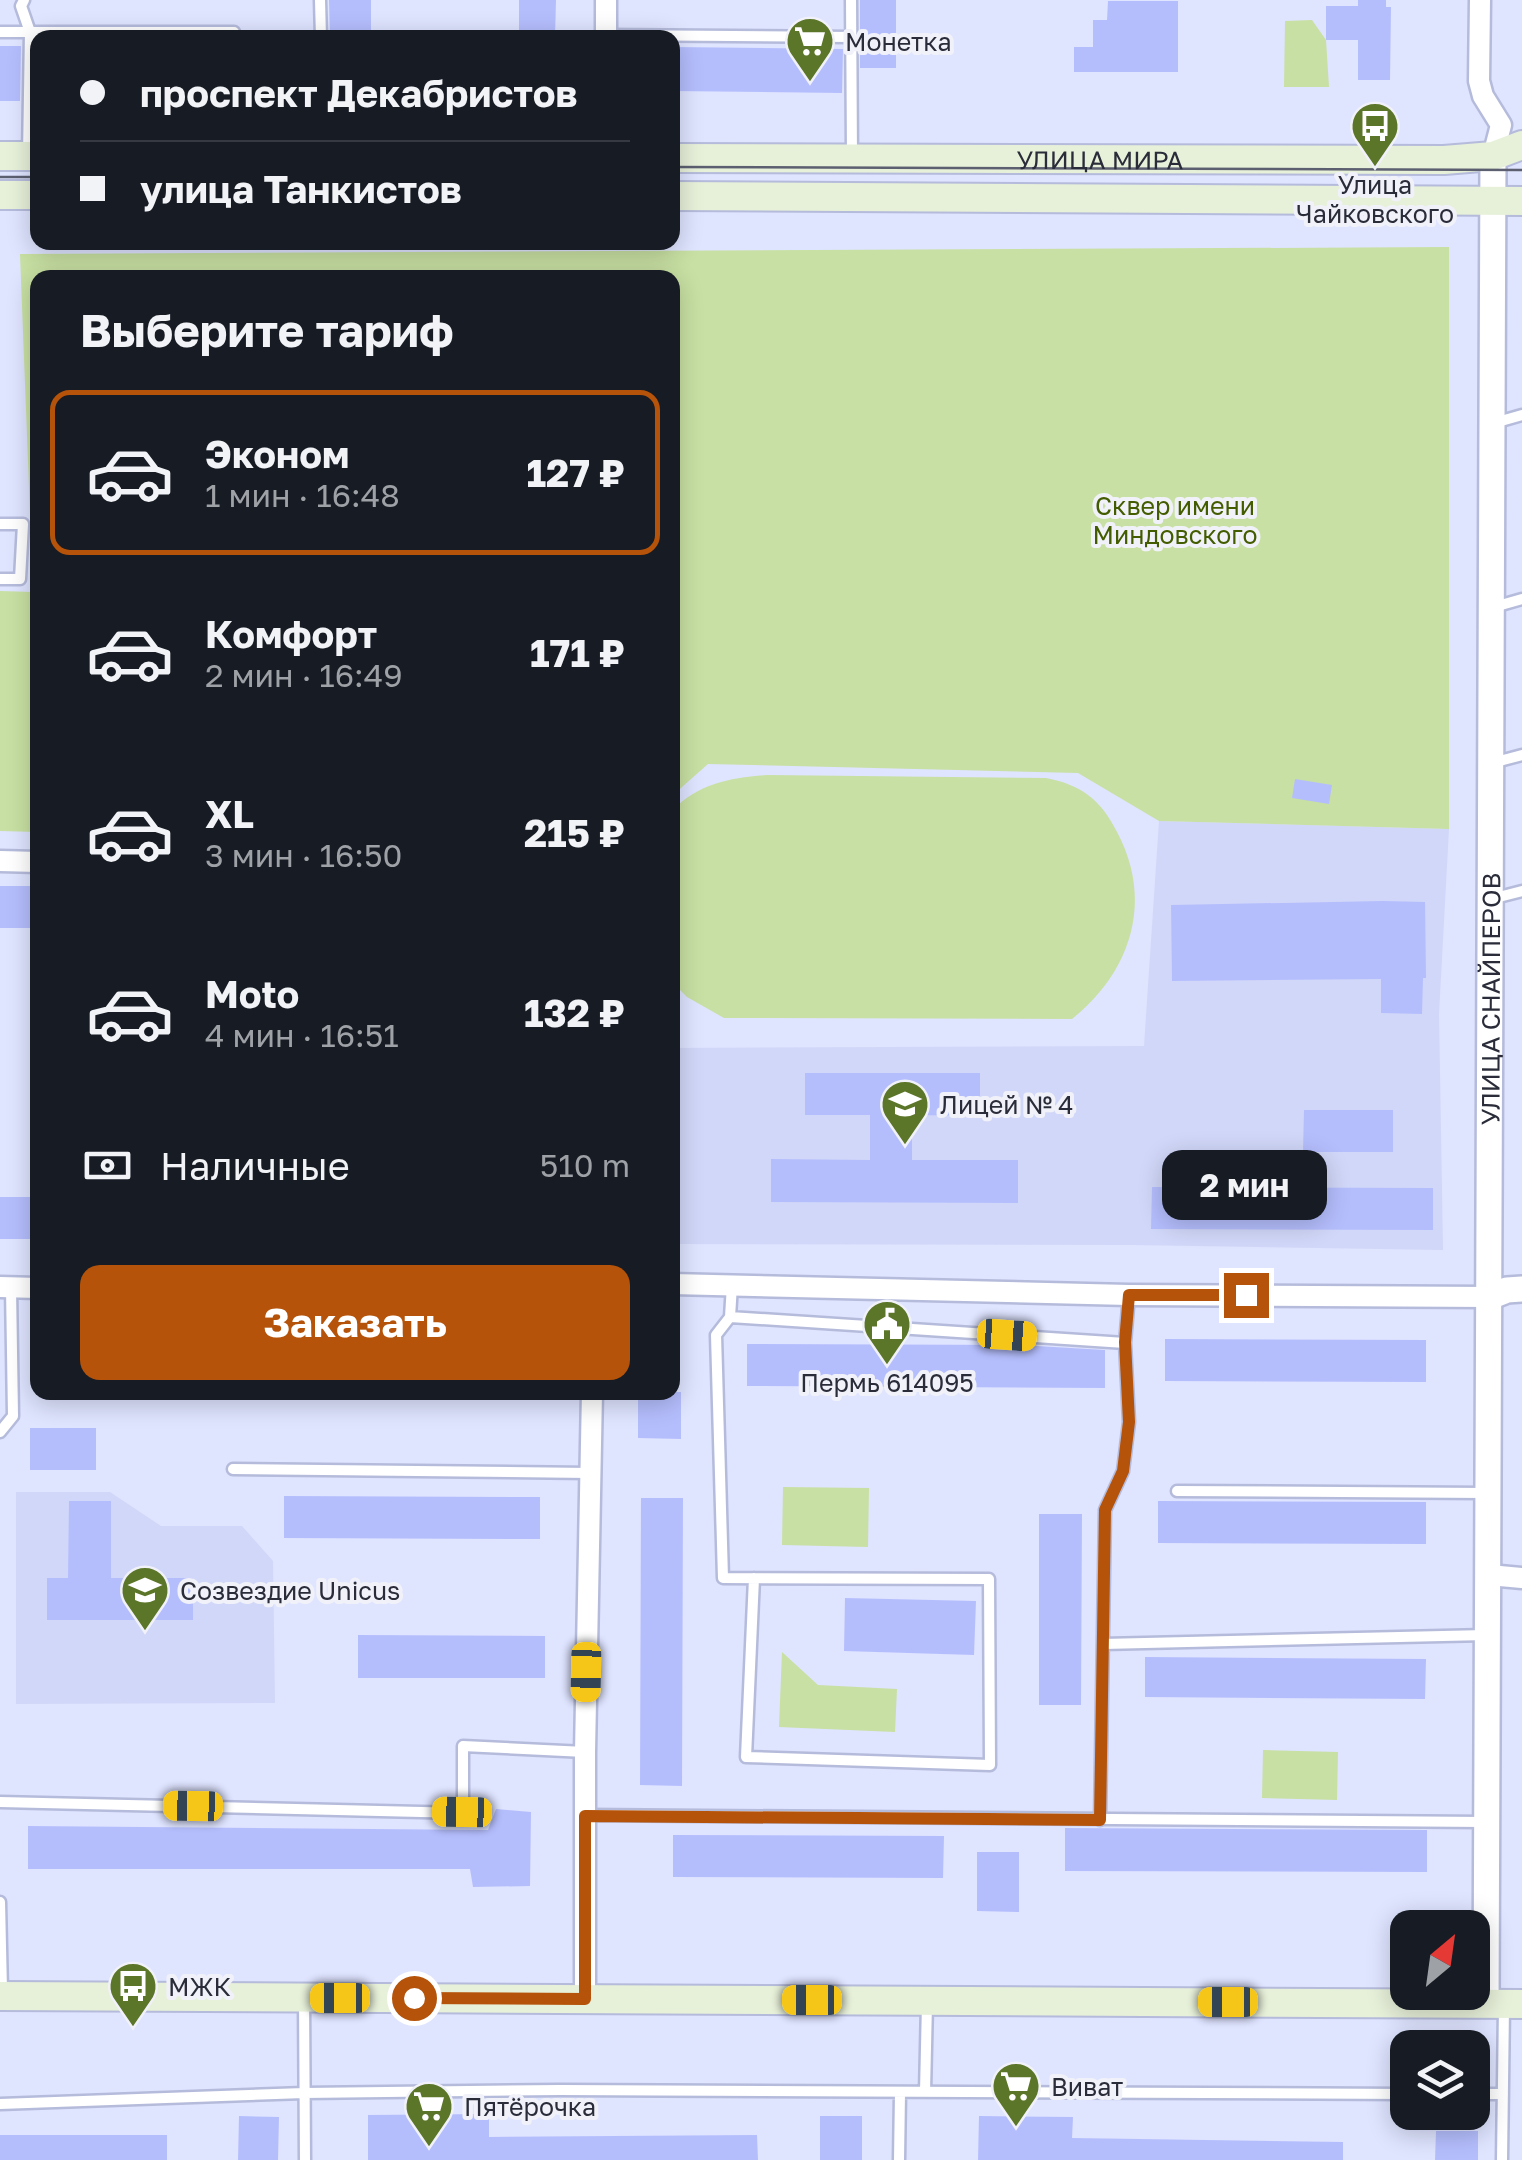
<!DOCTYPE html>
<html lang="ru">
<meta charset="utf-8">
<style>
body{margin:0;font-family:"Golos Text",sans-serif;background:#242831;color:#f1f3f6;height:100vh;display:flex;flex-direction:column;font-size:38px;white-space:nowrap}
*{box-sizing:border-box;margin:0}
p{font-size:32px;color:#9ea1a6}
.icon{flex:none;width:55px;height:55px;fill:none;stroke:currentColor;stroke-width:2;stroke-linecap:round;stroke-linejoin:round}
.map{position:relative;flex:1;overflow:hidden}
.panel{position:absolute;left:30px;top:270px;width:650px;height:1130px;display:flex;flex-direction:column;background:#171b24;border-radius:20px;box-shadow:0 5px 25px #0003}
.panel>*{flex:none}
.banner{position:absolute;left:30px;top:30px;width:650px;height:220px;border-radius:20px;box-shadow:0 5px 25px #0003;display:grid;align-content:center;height:220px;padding:0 50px;background:#171b24}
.needle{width:65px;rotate:29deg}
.fabs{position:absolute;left:1390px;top:1910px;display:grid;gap:20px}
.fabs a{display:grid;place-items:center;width:100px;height:100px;border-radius:20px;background:#171b24;box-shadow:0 5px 25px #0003;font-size:50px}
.end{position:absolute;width:45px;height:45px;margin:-22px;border:12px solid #b45309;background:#fff;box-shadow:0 0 0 5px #fff}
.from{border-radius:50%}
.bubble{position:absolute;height:70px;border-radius:20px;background:#171b24;box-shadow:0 5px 25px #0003;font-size:32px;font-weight:700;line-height:70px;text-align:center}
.car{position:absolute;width:30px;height:60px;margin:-30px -15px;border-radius:12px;box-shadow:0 0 8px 2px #0007;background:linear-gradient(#f5c518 24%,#345 0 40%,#f5c518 0 76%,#345 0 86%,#f5c518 0)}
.banner b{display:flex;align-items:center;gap:35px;height:95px;font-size:38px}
.banner b+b{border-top:2px solid #363941}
.banner i{width:25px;height:25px;background:#f1f3f6}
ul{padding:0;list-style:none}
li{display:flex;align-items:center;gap:30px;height:165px;margin:0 20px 15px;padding:0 30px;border:5px solid transparent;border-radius:20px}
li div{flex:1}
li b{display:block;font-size:38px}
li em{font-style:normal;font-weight:700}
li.selected{border-color:#b45309}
li>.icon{width:90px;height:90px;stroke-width:1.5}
h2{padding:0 50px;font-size:45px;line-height:120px}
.pay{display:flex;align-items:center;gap:25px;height:110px;padding:0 50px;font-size:38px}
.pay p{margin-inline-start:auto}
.button{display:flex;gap:20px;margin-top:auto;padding:20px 50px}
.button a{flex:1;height:115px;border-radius:20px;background:#b45309;color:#fff;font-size:40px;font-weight:700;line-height:115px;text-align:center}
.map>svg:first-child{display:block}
.built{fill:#d1d7f8}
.green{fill:#c8e0a3}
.building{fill:#b5befd}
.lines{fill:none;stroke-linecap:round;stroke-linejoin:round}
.service-casing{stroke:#b5bbdb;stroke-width:15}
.minor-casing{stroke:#b5bbdb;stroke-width:25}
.tertiary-casing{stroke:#b5bbdb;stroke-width:30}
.secondary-casing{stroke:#b5bbdb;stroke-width:32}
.service{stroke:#fff;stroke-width:10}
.minor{stroke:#fff;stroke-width:20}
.tertiary{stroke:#fff;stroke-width:25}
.secondary{stroke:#e7f0d9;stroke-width:28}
.tram{stroke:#5c5f70;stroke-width:2.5}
.route{stroke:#b45309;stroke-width:12}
.labels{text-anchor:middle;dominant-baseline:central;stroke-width:8;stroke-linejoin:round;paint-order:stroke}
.poi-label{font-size:25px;fill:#2a2c39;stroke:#f1f2f9;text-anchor:start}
.street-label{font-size:25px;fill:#2a2c39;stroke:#f1f2f9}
.park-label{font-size:25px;fill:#435c00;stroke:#f1f2f9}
</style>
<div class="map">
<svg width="1522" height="2160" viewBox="0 0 1522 2160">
<rect width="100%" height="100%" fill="#dfe4ff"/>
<path class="built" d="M1159 821 1449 829 1439 1014 1443 1250 1132 1245 673 1244 672 1048 1144 1046Z
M16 1492H110L161 1526H242L273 1561 275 1703 16 1704Z"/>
<path class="green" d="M1312 20 1326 40 1329 87H1284L1285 21Z
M1449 247V829L1159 821 1078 773 708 764 673 795 672 278H38L37 832 0 831V591L33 592 20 254Z
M767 775 1046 778C1082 785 1101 800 1117 832 1154 901 1131 972 1072 1019L724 1018 687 997 673 983V810C699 783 730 778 767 775Z
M783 1487 869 1488 868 1547 782 1545Z
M782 1652 818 1685 897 1689 895 1732 779 1727Z
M1263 1750 1338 1752 1337 1800 1262 1798Z"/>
<path class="building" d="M329 0H371V38H330Z
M519 0H556L555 38H519Z
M860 0H896V68H860Z
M1358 0H1386V7H1391L1390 80H1358V40H1326V6H1358Z
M1108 1H1178V72H1074V47H1093V20H1107Z
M0 46H21L20 101H0Z
M672 47 843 49 842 93 672 91Z
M1295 779 1332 785 1329 804 1292 798Z
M0 886H38V928H0Z
M1383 901 1425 902 1426 978H1423L1422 1014 1381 1013V979L1172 981 1171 905Z
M805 1073H980V1116L912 1115V1160H1018V1203L771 1202V1159L870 1160V1115H805Z
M1304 1110H1393V1152H1303Z
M1152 1187 1433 1188V1230L1151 1229Z
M0 1197H38V1239H0Z
M1165 1339 1426 1340V1382L1165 1381Z
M747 1344 1020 1345 1105 1350V1388L747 1386Z
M638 1392H681V1439L638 1438Z
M30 1428H96V1470H30Z
M284 1496 540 1497V1539L284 1538Z
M641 1498H683L682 1786 640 1785Z
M69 1501H111V1578H193V1620H47V1578H68Z
M1158 1501 1426 1502V1544L1158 1543Z
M1039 1514H1082L1081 1705H1039Z
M845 1598 976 1601 974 1655 844 1651Z
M358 1635 545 1636V1678H358Z
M1145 1657 1426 1659 1425 1699 1145 1697Z
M496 1809 531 1812 530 1886 473 1887 470 1869H28V1826L488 1830Z
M1065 1828 1427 1830V1872L1065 1871Z
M673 1835 944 1836 943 1878 673 1877Z
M977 1852H1019V1912L977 1911Z
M489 2114V2137L757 2135 758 2160H368V2115Z
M239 2116 279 2117 278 2160H238Z
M820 2116H862V2160H820Z
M979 2116 1073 2117 1072 2138 1343 2142V2160H978Z
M1436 2131H1478V2160H1435Z
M0 2135H167V2160H0Z"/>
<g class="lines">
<g class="service-casing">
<path id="service" d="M24 0 21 6 30 32 28 155
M320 0 321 38
M851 0 852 156
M0 32H234
M606 35 852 37
M1494 423 1522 415
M0 524H23L20 579H0
M1494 607 1522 599
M1492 763 1522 755
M1491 899 1522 891
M732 1285 730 1317 1125 1343 1129 1295
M730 1317 716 1335 723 1578 989 1579 990 1765 746 1757 754 1578
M0 1432 13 1416 11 1288
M233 1469 590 1473
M1177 1491 1486 1493
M1103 1644 1486 1635
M0 1802 463 1813V1746L585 1752
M586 1815 1484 1822
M1100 1820 1105 1510 1123 1471 1129 1422 1125 1343
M0 1902 2 1991
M304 1999 305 2160
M925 2092 927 2003
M1472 2094H1503
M0 2104 304 2093 560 2090 1408 2094
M899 2160 900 2093
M1502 2160 1504 2006"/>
</g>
<g class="minor-casing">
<path id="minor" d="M606 0V38
M1480 0 1479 81 1483 96 1501 125 1493 156
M0 861 38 862
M672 1284 1129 1295 1489 1297
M0 1287 38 1288
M1489 1575 1522 1578
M585 1999V1752L592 1392"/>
</g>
<g class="tertiary-casing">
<g id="tertiary">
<path d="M1489 1297 1507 1290 1522 1289"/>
<path id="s1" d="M1486 2004 1493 156"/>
</g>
</g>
<g class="secondary-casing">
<g id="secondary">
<path d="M0 156H38"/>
<path id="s2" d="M672 158 1444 160 1493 156 1522 145"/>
<path d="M0 195H38"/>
<path d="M672 196 1522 201"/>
<path d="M0 1996 1522 2004"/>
</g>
</g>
<use href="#service" class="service"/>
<use href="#minor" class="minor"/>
<use href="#tertiary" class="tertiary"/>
<use href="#secondary" class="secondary"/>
<path class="tram" d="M672 167 1522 170
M0 177H38"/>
</g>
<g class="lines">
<path class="route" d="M414 1998 585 1999V1816L1100 1820 1105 1510 1123 1471 1129 1422 1125 1342 1129 1295H1246"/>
</g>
<defs>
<g id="supermarket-pin" transform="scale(2.5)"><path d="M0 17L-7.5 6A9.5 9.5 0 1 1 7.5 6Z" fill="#5c7629" stroke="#f1f2f9"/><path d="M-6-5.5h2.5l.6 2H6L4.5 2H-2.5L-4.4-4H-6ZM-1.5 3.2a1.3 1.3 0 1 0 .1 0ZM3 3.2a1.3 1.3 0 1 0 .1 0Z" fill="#fff"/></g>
<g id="bus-pin" transform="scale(2.5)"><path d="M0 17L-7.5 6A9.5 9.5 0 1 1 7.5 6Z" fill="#5c7629" stroke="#f1f2f9"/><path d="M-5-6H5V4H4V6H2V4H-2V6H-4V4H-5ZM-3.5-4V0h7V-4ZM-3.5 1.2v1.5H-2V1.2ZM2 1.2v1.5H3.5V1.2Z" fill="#fff"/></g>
<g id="school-pin" transform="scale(2.5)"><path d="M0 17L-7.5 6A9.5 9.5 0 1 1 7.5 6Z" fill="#5c7629" stroke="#f1f2f9"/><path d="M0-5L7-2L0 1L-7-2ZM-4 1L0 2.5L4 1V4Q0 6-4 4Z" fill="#fff"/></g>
<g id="civic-pin" transform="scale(2.5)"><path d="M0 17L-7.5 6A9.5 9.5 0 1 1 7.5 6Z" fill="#5c7629" stroke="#f1f2f9"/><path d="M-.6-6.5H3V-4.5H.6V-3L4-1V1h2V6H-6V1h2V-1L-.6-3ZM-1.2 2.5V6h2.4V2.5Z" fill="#fff"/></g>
</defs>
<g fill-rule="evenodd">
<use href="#supermarket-pin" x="810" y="41"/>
<use href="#bus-pin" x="1375" y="126"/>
<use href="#school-pin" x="905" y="1104"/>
<use href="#civic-pin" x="887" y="1324"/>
<use href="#school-pin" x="145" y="1590"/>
<use href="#bus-pin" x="133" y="1986"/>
<use href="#supermarket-pin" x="1016" y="2086"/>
<use href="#supermarket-pin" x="429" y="2106"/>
</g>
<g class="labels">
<g class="poi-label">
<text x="845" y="41">Монетка</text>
<text x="1375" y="184" text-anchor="middle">Улица<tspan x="1375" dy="29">Чайковского</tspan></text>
<text x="940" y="1104">Лицей № 4</text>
<text x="887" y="1382" text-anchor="middle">Пермь 614095</text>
<text x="180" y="1590">Созвездие Unicus</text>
<text x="168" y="1986">МЖК</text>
<text x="1051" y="2086">Виват</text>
<text x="464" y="2106">Пятёрочка</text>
</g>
<g class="street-label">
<text stroke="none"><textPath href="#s2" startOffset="428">УЛИЦА МИРА</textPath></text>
<text stroke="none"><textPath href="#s1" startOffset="1005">УЛИЦА СНАЙПЕРОВ</textPath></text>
</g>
<g class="park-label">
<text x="1175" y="505">Сквер имени<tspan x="1175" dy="29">Миндовского</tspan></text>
</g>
</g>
</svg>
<div class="fabs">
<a><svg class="needle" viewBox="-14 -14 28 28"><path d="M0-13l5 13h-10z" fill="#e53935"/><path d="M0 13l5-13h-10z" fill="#9ea1a6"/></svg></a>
<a><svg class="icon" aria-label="layers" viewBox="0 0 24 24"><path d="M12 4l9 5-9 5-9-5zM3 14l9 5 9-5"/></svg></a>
</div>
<i class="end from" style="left:414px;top:1998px"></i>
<i class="end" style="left:1246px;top:1295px"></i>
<div class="bubble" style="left:1162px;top:1150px;width:165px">2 мин</div>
<i class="car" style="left:1007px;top:1335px;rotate:94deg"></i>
<i class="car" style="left:586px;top:1672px;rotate:181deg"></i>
<i class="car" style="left:193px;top:1806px;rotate:271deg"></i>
<i class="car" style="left:462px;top:1812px;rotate:271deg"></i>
<i class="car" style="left:340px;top:1998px;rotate:270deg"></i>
<i class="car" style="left:812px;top:2000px;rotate:270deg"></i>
<i class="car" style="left:1228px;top:2002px;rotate:270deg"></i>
<div class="banner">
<b><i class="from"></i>проспект Декабристов</b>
<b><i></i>улица Танкистов</b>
</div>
<section class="panel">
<h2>Выберите тариф</h2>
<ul>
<li class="selected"><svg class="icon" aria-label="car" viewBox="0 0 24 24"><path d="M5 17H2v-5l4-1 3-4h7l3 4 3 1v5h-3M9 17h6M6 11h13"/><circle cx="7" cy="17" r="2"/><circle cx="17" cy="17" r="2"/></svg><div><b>Эконом</b><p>1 мин · 16:48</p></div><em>127 ₽</em></li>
<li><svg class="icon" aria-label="car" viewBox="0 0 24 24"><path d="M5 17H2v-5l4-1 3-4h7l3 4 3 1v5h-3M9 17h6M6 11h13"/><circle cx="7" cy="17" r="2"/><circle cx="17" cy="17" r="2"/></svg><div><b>Комфорт</b><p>2 мин · 16:49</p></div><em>171 ₽</em></li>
<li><svg class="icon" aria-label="car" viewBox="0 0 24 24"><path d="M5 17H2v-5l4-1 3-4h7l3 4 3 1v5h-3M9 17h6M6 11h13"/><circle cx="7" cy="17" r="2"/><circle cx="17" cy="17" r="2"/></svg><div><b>XL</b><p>3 мин · 16:50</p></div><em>215 ₽</em></li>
<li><svg class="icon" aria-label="car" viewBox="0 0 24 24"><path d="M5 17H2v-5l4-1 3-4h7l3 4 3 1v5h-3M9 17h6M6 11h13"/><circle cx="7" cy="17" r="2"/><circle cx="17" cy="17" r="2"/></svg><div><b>Moto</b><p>4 мин · 16:51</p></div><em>132 ₽</em></li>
</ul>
<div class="pay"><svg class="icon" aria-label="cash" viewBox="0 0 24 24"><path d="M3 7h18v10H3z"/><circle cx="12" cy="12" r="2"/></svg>Наличные<p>510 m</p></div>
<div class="button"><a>Заказать</a></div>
</section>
</div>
